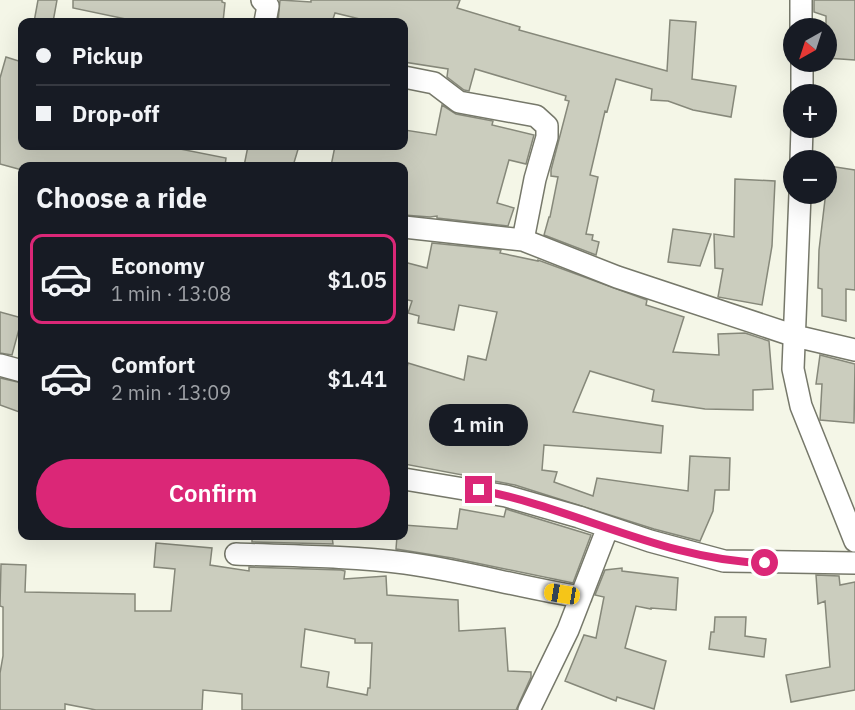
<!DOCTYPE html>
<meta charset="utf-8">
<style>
body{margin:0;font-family:"IBM Plex Sans",sans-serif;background:#20242c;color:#f1f3f6;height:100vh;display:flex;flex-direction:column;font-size:22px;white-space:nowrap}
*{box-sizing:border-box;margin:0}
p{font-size:20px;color:#9ea1a6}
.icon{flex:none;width:33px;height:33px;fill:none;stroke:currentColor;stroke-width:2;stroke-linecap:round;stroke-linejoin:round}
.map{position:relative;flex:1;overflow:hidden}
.panel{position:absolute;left:18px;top:162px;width:390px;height:378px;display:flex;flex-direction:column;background:#171b24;border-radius:12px;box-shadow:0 6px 24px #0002}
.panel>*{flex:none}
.banner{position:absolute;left:18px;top:18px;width:390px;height:132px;border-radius:12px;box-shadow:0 6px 24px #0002;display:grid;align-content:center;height:132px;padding:0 18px;background:#171b24}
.needle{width:39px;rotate:219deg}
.fabs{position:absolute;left:783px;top:18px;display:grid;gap:12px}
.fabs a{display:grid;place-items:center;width:54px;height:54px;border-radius:50%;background:#171b24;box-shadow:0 6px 24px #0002;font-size:30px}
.end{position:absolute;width:27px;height:27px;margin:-14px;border:8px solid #db2777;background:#fff;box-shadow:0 0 0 3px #fff}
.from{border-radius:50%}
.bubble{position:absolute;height:42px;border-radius:21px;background:#171b24;box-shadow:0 6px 24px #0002;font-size:20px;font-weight:600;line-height:42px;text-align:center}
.car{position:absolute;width:18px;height:36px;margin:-18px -9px;border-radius:8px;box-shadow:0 0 4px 2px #0007;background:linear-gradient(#f5c518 24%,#345 0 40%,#f5c518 0 76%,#345 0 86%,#f5c518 0)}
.banner b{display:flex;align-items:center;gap:21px;height:57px;font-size:22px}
.banner b+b{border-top:2px solid #363941}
.banner i{width:15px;height:15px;background:#f1f3f6}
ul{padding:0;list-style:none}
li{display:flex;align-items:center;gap:18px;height:90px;margin:0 12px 9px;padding:0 6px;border:3px solid transparent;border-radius:12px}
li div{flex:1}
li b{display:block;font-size:22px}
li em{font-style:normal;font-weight:600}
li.selected{border-color:#db2777}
li>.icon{width:54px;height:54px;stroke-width:1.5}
h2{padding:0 18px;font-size:27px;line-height:72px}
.button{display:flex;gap:12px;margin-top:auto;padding:12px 18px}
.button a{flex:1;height:69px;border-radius:36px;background:#db2777;color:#fff;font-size:24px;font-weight:600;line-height:69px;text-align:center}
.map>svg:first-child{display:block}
.building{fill:#cbcdbe;stroke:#86887a;stroke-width:1.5;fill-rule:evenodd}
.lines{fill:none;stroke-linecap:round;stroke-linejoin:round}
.minor-casing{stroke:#76786a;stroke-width:24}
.minor{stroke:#fff;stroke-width:21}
.route{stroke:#db2777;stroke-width:8}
</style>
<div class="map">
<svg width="855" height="710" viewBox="0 0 855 710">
<rect width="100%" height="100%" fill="#f4f6e7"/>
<path class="building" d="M38 0H57L53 22H34Z
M73 0H222V2L225 3 223 22H140L73 8Z
M280 0 311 2V0H460L457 8 520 27 519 30 667 71 670 20 696 22 692 79 736 86 731 117 693 110 668 101 651 100 652 89 616 79 607 112 605 111 590 175 598 177 586 234 593 235 592 240 599 242 596 255 544 235 549 217H550L558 177 551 176V170L569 101 565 100 566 96 475 69 469 91 464 90 447 77 448 69 404 62V22H359L360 19 335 13 332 22H278Z
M814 0H855V60L826 58V16L814 12Z
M6 57 22 62V146H165L226 158 225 166H22V170L0 164V78Z
M442 105 456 114 493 121 492 125 534 135 526 164 509 160 497 203 514 208 508 226 437 218V216L430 217 404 215V166H331L335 146H404L405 130 436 135Z
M248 146H299L293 166H244Z
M829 166 855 170V290L846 289V321L822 316V289L818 288 819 250Z
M735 179 775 181 772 246 762 305 718 297 723 269 715 268 714 234 734 237Z
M673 229 711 234 700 266 668 262Z
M432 243 501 250 500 253 538 261V260L647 300 646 305 684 317 673 352 719 355 718 334 745 333 769 341 773 389 753 390V410L705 409 652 401 654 390 590 371 573 412 663 426 661 453 544 445 542 470 557 472 554 482 593 496 597 478 688 491 690 456 730 458 729 490H715L713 511 700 541 654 529 515 485 404 464V381L408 363 464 380 468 356 486 360 497 312 459 305 454 330 418 323 419 316 408 313 412 301 404 299V262L427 268Z
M0 312 22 318 12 355 0 353Z
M820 355 855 364 854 423 820 420 822 384H816Z
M0 378 22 383V413L0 405Z
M460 509 504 517 506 509 591 535 573 583 452 558 396 549 397 536H404V525L457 529Z
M252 536H332L333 544 252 542Z
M156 543 212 548 210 565 249 571V567L341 570 345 571 344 579 386 576 387 595 458 600 459 631 505 628 508 671 531 672V677L516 710H242V694L203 690 202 710H96L65 704V710H0V673L3 656V607L0 606 1 564 26 565 25 592 135 594V611H171L175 569 154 567ZM305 629 355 639V643H372L370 688H368L367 695 327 687 329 672 301 667Z
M622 568V571L678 578 676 610 651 608V609L636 606 625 648 666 661 654 709 617 697 616 701 565 681 584 635 596 638 604 597 595 595 605 570Z
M816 575 839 576 840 585 855 582V690L791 702 786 675 830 667 825 601 818 604Z
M715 617H746L745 636 766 639 764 657 709 649 711 632H714Z"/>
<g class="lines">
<g class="minor-casing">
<path id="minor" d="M262 0 268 6 265 22
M801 0V28
M802 62V94
M404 77 434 83 459 102 536 116 547 126V137L535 179 523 240
M801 160 802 128
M800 194 793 369 801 406 855 541
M404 227 523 240 617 277 795 336 855 350
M0 365 22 371
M404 479 506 496 579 517 650 541 724 561 855 563
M236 554C293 556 349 556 405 563 465 571 522 588 581 597
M529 710 568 630 608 527"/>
</g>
<use href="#minor" class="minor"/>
</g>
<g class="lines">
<path class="route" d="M479 490C575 508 666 561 765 563"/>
</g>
</svg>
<div class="fabs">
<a><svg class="needle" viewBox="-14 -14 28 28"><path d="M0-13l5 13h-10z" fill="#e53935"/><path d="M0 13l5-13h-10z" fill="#9ea1a6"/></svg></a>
<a>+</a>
<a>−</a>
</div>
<i class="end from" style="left:765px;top:563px"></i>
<i class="end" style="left:479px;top:490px"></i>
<div class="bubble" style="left:429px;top:404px;width:99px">1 min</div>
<i class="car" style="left:562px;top:594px;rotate:279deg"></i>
<div class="banner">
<b><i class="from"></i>Pickup</b>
<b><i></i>Drop-off</b>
</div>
<section class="panel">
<h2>Choose a ride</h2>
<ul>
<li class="selected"><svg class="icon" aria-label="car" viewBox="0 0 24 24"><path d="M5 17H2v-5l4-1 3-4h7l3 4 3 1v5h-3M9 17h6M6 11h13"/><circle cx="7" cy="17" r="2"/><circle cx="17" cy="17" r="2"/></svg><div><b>Economy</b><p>1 min · 13:08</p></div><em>$1.05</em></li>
<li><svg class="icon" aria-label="car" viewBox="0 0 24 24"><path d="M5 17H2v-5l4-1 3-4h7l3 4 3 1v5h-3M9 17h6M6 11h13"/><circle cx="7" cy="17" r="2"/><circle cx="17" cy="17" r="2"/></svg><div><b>Comfort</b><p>2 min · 13:09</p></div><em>$1.41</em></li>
</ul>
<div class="button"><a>Confirm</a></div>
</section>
</div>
